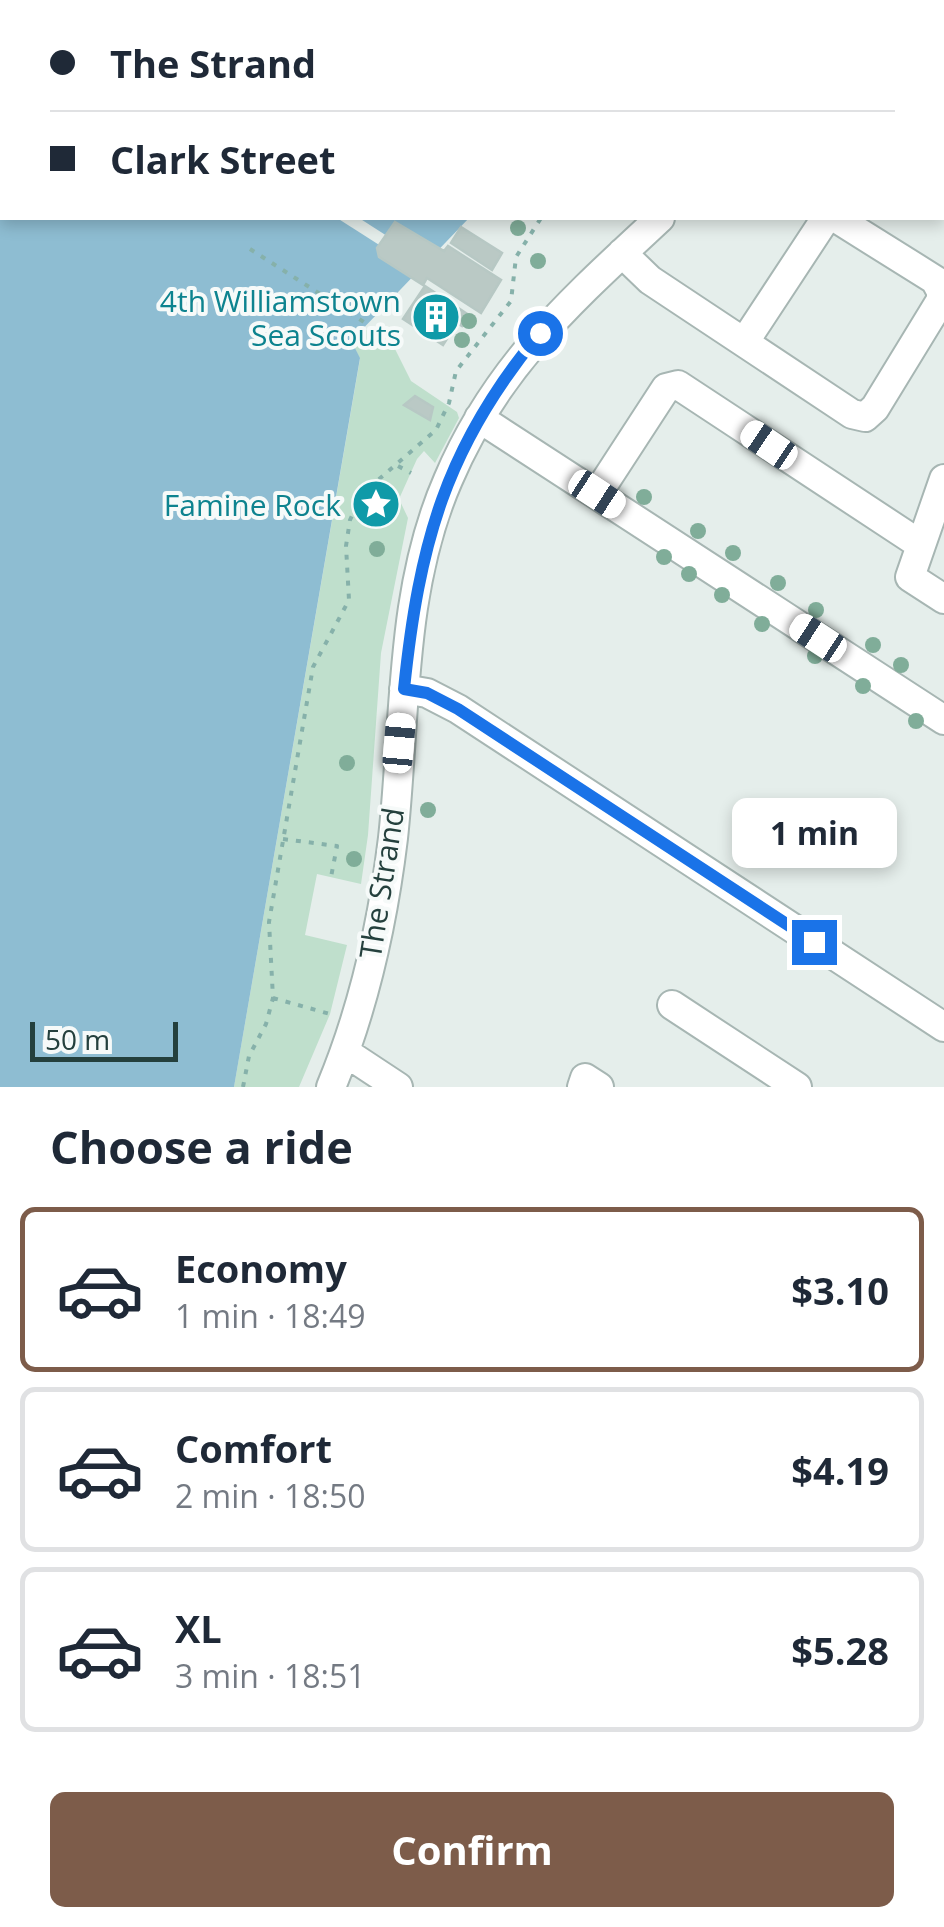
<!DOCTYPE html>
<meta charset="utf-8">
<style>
body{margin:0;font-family:"Open Sans",sans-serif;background:#f2f2f3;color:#1f2937;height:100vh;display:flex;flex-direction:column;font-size:38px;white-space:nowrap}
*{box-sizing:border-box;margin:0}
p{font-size:32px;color:#747a83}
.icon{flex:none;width:55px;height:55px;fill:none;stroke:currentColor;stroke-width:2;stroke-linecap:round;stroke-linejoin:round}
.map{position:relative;height:1087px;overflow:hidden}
.sheet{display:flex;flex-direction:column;background:#fff;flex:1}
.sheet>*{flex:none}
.guide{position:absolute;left:0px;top:0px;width:945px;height:220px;box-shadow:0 5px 15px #0003;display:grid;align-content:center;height:220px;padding:0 50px;background:#fff}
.scale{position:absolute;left:30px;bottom:25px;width:148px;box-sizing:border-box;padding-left:10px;border:5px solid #24403d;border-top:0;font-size:28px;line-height:35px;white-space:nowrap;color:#24403d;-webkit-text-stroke:8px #f6faf9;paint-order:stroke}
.end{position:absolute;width:45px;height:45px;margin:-22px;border:12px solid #1a73e8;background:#fff;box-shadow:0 0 0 5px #fff}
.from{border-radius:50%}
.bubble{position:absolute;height:70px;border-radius:15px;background:#fff;box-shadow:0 5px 15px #0003;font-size:32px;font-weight:700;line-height:70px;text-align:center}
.car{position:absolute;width:30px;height:60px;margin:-30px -15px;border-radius:12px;box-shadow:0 0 8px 2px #0007;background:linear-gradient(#fff 24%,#345 0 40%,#fff 0 76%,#345 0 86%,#fff 0)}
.guide b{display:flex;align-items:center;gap:35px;height:95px;font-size:38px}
.guide b+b{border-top:2px solid #e0e1e3}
.guide i{width:25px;height:25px;background:#1f2937}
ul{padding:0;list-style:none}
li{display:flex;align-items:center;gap:30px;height:165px;margin:0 20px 15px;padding:0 30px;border:5px solid #e0e1e3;border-radius:15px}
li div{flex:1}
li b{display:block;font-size:38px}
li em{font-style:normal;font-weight:700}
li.on{border-color:#7d5c4a}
li>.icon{width:90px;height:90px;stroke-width:1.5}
h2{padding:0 50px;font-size:45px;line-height:120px}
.cta{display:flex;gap:20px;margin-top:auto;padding:20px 50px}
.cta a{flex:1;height:115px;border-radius:15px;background:#7d5c4a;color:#fff;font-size:40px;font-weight:700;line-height:115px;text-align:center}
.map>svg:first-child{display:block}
.green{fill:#bfdfcc}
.water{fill:#8ebdd2}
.pier{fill:#e5eeeb}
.building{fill:#bac9c5;stroke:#b7c8c4;stroke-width:2.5}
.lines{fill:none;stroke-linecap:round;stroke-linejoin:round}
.minor-casing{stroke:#a7b6b3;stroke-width:32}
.path{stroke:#86b1aa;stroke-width:4;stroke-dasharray:5 8;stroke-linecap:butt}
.minor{stroke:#fff;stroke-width:28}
.tree{fill:#80ad99}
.route{stroke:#1a73e8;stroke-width:12}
.labels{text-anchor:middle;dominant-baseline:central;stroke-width:8;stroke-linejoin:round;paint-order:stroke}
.culture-label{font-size:30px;fill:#0d838f;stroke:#f6faf9;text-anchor:end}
.street-label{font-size:30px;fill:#24403d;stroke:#f6faf9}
</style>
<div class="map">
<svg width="944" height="1087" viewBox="0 0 944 1087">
<rect width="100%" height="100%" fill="#e5eeeb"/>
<path class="green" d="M363 328 394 347 411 381 457 412 459 418 435 463 424 451 417 459 399 499 408 518 381 653 368 835 361 884 317 874 305 935 347 945 330 1014 299 1087H234L360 359 353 344Z"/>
<path class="water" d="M0 0H661L2 2V218H469L355 337 353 344 360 358 234 1087H0Z"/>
<path class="pier" d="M337 218H359L426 261 420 271Z"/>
<path class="building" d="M395 222 444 251 448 246 501 280 481 313 427 278 423 285 379 257 377 248Z
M461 227 502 253 492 270 451 243Z
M425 286 469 315 462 326 457 323 443 345 403 319Z
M415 396 433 407 430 420 404 405Z"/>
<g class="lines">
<g class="minor-casing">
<path id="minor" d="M784 2 786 0
M887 2 889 0
M942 131 944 132
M622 253 650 280 852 414 865 417 875 408 941 300V291L935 280 836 218
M745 341 826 218
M479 418 944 720
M944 479 910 577 944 599
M597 494 666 388 678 385 921 545
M404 689 427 693 458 709 944 1027
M672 1005 797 1087
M345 1052 398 1087
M331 1087C363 1010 383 921 393 838 406 719 399 592 448 480 496 366 573 299 660 218
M582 1087 585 1078 599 1087"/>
</g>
<path class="path" d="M675 2 676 0
M250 249 367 324
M398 466 411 473
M283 839 337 846 331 877
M273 998 330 1014
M243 1087 249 1056 266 1024 273 998 269 922 313 667 349 600 346 546 350 520 363 493 436 430 449 403 456 371 511 301 516 257 541 218"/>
<use href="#minor" class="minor"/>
</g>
<g class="tree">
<circle cx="518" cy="228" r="8"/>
<circle cx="538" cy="261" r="8"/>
<circle cx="469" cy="321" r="8"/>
<circle cx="462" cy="340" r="8"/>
<circle cx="644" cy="497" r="8"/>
<circle cx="698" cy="531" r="8"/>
<circle cx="377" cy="549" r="8"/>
<circle cx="733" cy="553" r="8"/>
<circle cx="664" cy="557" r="8"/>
<circle cx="689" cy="574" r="8"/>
<circle cx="778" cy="583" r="8"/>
<circle cx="722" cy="595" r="8"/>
<circle cx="816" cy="610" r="8"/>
<circle cx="762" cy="624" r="8"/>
<circle cx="873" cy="645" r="8"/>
<circle cx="815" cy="656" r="8"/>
<circle cx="901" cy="665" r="8"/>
<circle cx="863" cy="686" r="8"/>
<circle cx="916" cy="721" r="8"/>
<circle cx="347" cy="763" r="8"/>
<circle cx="428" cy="810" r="8"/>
<circle cx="354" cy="859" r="8"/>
</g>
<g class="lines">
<path class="route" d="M540 333C445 447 419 545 404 689L427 693 458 709 814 942"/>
</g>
<defs>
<g id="building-disc" transform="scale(2.5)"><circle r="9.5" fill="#0f9aa8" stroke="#f6faf9"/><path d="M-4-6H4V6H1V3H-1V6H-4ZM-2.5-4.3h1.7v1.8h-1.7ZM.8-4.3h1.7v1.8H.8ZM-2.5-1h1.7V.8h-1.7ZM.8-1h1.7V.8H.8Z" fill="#fff"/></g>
<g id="sight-disc" transform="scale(2.5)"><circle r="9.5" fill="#0f9aa8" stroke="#f6faf9"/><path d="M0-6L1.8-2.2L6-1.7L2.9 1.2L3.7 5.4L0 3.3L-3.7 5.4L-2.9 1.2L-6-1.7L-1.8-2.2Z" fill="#fff"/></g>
</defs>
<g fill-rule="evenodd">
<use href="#building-disc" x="436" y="317"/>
<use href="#sight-disc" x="376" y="504"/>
</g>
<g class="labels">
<g class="culture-label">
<text x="401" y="300">4th Williamstown<tspan x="401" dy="34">Sea Scouts</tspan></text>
<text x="341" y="504">Famine Rock</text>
</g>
<g class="street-label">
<text transform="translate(381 883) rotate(-81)">The Strand</text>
</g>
</g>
</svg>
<div class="scale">50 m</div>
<i class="end from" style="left:540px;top:333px"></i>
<i class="end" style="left:814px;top:942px"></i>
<div class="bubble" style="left:732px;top:798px;width:165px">1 min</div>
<i class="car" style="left:769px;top:445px;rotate:304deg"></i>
<i class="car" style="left:597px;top:494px;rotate:123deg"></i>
<i class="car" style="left:818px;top:638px;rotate:303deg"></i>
<i class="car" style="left:399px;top:743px;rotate:5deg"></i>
<div class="guide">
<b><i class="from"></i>The Strand</b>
<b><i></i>Clark Street</b>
</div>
</div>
<section class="sheet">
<h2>Choose a ride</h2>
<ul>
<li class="on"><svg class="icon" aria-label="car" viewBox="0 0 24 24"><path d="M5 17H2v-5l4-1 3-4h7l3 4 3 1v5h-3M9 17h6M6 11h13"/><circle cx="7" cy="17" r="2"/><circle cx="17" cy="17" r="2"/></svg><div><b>Economy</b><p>1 min · 18:49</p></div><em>$3.10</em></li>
<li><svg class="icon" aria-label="car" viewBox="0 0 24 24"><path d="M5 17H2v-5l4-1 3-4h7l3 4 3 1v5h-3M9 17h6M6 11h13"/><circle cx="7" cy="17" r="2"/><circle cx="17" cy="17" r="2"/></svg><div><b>Comfort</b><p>2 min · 18:50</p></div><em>$4.19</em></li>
<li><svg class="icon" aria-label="car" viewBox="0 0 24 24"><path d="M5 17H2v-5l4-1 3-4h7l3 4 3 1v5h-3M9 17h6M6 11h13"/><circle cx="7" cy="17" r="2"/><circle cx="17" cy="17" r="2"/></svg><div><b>XL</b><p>3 min · 18:51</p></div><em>$5.28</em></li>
</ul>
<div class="cta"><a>Confirm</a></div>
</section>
